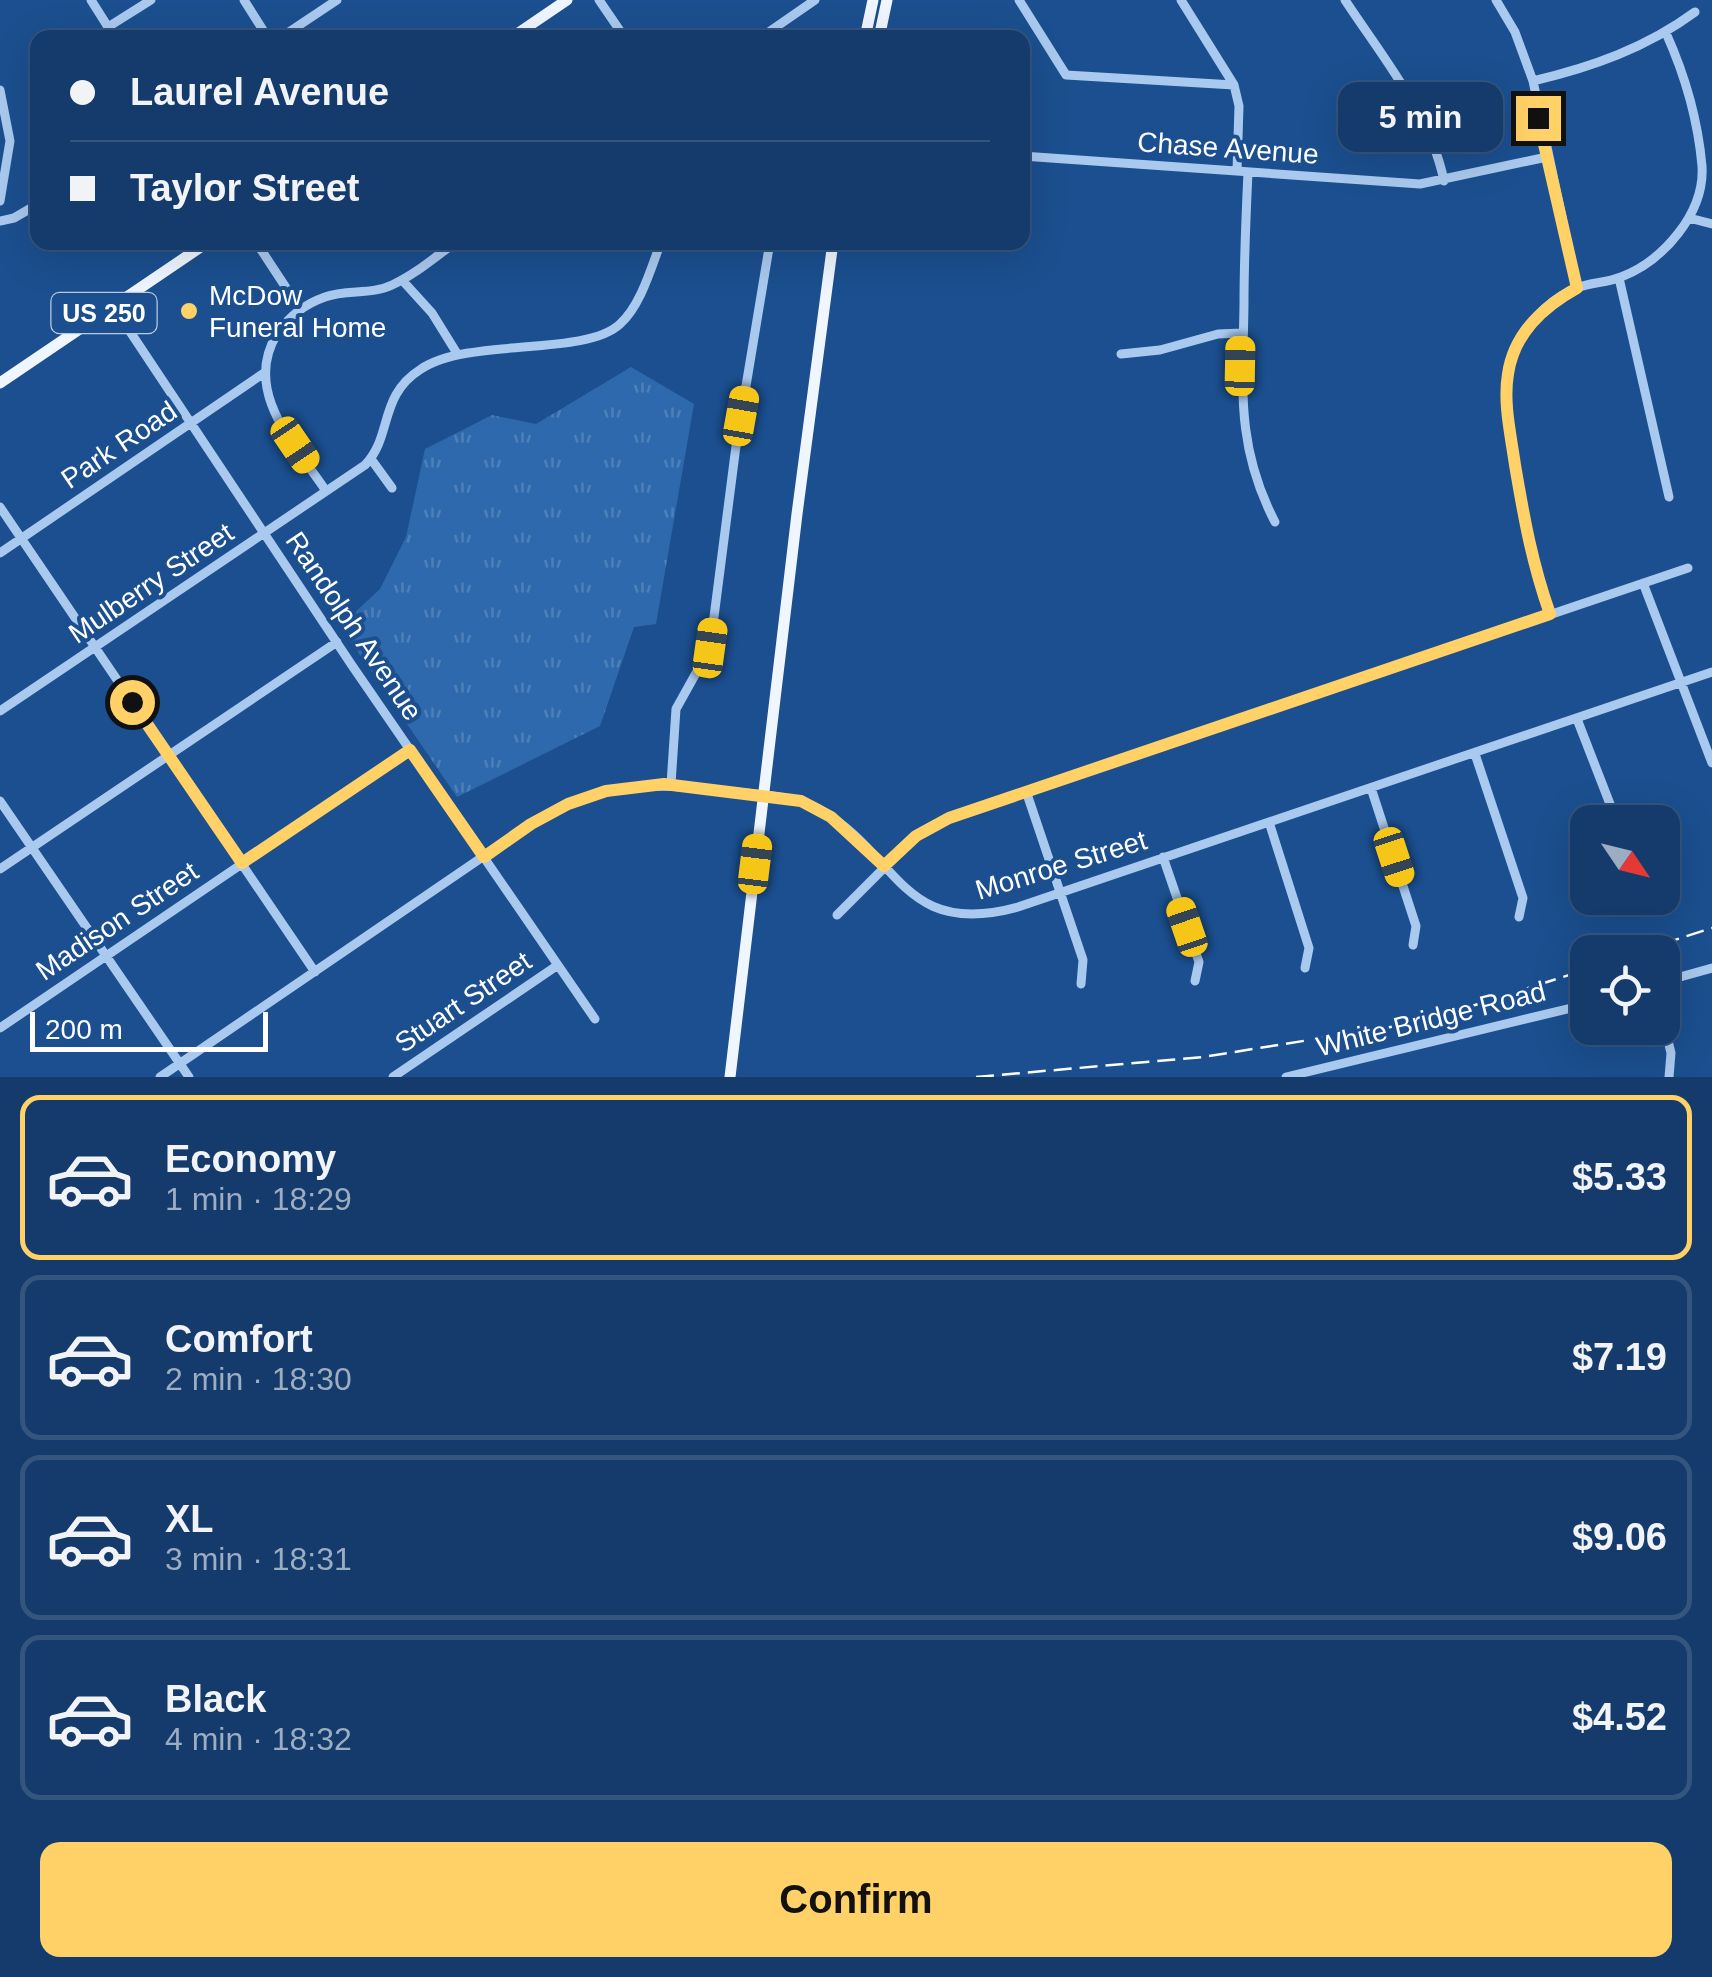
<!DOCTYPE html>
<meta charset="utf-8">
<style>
body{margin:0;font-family:Arial,sans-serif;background:#1d4271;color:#f1f3f6;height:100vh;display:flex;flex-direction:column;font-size:38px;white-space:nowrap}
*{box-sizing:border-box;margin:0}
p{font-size:32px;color:#9dadc1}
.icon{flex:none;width:55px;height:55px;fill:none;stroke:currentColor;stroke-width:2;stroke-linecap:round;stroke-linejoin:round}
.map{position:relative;height:1077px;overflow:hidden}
.drawer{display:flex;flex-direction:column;background:#143b6b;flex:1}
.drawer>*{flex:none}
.hud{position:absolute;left:30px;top:30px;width:1000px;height:220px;border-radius:20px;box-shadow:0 10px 40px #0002,0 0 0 2px #33557e;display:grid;align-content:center;height:220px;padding:0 40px;background:#143b6b}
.needle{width:65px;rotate:125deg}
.fabs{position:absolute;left:1570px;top:805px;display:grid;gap:20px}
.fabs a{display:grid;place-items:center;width:110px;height:110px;border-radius:20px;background:#143b6b;box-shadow:0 10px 40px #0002,0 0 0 2px #33557e;font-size:50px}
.scale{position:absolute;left:30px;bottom:25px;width:238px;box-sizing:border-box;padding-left:10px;border:5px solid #fff;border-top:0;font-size:28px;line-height:35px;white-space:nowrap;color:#fff;-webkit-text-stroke:8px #1b4f8f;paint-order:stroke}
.end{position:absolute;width:45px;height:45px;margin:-22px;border:12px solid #ffd166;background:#111;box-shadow:0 0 0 5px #111}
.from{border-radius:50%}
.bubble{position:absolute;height:70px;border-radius:20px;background:#143b6b;box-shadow:0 10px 40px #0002,0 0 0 2px #33557e;font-size:32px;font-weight:700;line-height:70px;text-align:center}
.car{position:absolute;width:30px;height:60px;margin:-30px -15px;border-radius:12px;box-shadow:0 0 8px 2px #0007;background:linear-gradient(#f5c518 24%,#345 0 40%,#f5c518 0 76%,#345 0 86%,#f5c518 0)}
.hud b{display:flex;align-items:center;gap:35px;height:95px;font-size:38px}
.hud b+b{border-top:2px solid #33557e}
.hud i{width:25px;height:25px;background:#f1f3f6}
ul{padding:18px 0 0;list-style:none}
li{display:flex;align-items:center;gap:30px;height:165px;margin:0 20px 15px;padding:0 20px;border:5px solid #33557e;border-radius:20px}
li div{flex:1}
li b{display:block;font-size:38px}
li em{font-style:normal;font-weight:700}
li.active{border-color:#ffd166}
li>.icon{width:90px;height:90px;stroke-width:1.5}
.button{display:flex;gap:20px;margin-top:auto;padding:20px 40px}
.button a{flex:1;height:115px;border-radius:20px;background:#ffd166;color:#111;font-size:40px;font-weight:700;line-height:115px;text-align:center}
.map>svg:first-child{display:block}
.park{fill:url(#park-tufts)}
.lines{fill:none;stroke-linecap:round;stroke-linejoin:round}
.minor{stroke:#a9c9ee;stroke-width:9}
.major{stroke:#f0f6ff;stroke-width:11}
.rail{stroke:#fff;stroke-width:2.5;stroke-dasharray:18 8;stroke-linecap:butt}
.route{stroke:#ffd166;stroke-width:12}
.poi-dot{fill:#ffd166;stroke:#1b4f8f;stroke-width:4}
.labels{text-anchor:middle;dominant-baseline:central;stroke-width:8;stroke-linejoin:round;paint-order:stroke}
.shield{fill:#1b4f8f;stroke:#bbcadd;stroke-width:2.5}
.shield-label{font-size:25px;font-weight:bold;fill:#fff}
.street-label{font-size:28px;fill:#fff;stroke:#1b4f8f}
.poi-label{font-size:28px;fill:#fff;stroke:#1b4f8f;text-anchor:start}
</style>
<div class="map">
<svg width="1712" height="1077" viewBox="0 0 1712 1077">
<defs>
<pattern id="park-tufts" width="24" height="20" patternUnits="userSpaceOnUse" patternTransform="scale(2.5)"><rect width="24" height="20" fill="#2e69ad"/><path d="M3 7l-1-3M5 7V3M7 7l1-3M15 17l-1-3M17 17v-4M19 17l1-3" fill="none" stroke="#4d80b9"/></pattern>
</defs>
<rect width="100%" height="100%" fill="#1b4f8f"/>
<path class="park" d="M631 367 694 404 656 624 634 627 600 726 457 797 340 626 380 589 406 537 425 449 492 415 536 424Z"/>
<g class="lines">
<path class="minor" d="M91 0 115 38
M244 0 268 38
M599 0 625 38
M1019 0 1066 75 1234 85
M1181 0 1234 85 1239 106 1237 171
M1345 0C1381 55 1431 115 1444 181
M1496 0 1515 32 1533 81 1577 288
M108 27 151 0
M280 38 337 0
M760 38 815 0
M1533 81C1592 67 1646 48 1695 12
M0 90 10 141 0 201
M1022 156 1420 184 1547 157
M1248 172C1246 215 1244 259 1244 303 1243 385 1235 445 1275 522
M1689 218 1712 224
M0 221 14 218 38 204
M256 242 300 309
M1619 278 1669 497
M402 280 432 313 458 355
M113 306 351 664 595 1019
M1121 354 1160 350 1218 334 1242 333
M371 459 392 488
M326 491C295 445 242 391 277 334 289 316 305 304 325 297 346 289 372 295 392 285 416 274 435 257 456 242
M0 507 315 972
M0 553 264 373
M1643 583 1712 763
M1550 614C1531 560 1524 514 1514 458 1510 431 1503 401 1508 374 1509 363 1515 348 1521 338 1533 317 1553 297 1577 288 1591 282 1607 283 1621 277 1663 261 1705 213 1702 166 1698 121 1684 73 1666 33
M0 711 365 465C393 436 378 396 421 369 469 337 585 357 620 324 641 305 651 268 661 242
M1577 719 1617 822
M1475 754 1523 898 1519 917
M671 784 676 709 710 648 736 446 770 242
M1371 788 1416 926 1413 945
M1026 791 1083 960 1081 984
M0 801 189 1077
M1269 822 1309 948 1305 968
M1163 857 1199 962 1195 981
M0 869 337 642
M837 915 916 836 949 818 1688 568
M1662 982 1712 968
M1662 1016 1671 1053 1669 1077
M0 1028 410 750
M160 1077 531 824C606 778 662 783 745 793 770 796 797 797 819 809 900 855 901 939 1018 907L1712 672
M393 1077 558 965
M1286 1077 1588 1004"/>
<path class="major" d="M511 38 567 0
M865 38 873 0
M879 38 887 0
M0 383 208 242
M730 1077 797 514 833 242"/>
<path class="rail" d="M1637 952 1712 928
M976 1077 1203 1057 1422 1022 1588 969"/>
</g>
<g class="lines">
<path class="route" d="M132 702 242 863 410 750 484 857 531 824 568 804 606 791 664 784 801 801 831 817 884 866 916 836 949 818 1550 614C1532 563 1524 518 1515 465 1511 436 1503 403 1508 374 1514 333 1543 307 1577 288L1538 118"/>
</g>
<circle class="poi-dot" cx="189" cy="311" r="10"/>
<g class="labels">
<rect class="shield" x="51.5" y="293" width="105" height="40" rx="8"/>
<g class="shield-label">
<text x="104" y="313">US 250</text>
</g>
<g class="street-label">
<text transform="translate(1228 148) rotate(4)">Chase Avenue</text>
<text transform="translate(119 445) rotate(-34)">Park Road</text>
<text transform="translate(151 583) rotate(-34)">Mulberry Street</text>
<text transform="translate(354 626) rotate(56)">Randolph Avenue</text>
<text transform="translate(1061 865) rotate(-17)">Monroe Street</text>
<text transform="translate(117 921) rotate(-34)">Madison Street</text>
<text transform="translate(463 1002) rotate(-34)">Stuart Street</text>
<text transform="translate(1431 1019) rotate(-14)">White Bridge Road</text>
</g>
<g class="poi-label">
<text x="209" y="295">McDow<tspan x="209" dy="32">Funeral Home</tspan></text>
</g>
</g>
</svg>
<div class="fabs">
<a><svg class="needle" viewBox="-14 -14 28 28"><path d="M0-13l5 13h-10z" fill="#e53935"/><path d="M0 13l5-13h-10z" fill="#9dadc1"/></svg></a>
<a><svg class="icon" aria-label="locate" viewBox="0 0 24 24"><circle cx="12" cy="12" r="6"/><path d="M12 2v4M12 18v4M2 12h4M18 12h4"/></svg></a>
</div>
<div class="scale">200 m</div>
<i class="end from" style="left:132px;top:702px"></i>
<i class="end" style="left:1538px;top:118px"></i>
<div class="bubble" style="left:1338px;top:82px;width:165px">5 min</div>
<i class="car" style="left:1240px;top:366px;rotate:1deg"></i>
<i class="car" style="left:741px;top:416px;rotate:10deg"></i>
<i class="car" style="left:295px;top:445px;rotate:146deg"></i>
<i class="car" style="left:710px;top:648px;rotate:8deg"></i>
<i class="car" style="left:1394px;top:857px;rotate:162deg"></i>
<i class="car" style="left:755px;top:864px;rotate:7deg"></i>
<i class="car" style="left:1187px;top:927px;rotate:341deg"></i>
<div class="hud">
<b><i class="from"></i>Laurel Avenue</b>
<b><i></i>Taylor Street</b>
</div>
</div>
<section class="drawer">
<ul>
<li class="active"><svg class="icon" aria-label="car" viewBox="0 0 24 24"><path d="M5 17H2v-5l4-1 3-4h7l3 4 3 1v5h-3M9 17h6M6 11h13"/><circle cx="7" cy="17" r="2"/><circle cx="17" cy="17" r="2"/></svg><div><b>Economy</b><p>1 min · 18:29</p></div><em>$5.33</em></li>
<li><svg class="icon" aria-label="car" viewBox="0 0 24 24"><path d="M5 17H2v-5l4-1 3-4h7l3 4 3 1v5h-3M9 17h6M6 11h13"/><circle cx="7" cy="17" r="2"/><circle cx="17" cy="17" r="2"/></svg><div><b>Comfort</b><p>2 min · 18:30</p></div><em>$7.19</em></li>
<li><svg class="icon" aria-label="car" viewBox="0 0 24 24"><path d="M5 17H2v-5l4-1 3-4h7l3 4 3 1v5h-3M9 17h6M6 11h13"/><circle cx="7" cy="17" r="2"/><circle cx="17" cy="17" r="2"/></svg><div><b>XL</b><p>3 min · 18:31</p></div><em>$9.06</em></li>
<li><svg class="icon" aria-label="car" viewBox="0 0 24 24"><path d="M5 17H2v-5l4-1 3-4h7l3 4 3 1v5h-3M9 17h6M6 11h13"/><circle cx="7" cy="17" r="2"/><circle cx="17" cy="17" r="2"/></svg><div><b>Black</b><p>4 min · 18:32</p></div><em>$4.52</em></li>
</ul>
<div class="button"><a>Confirm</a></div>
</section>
